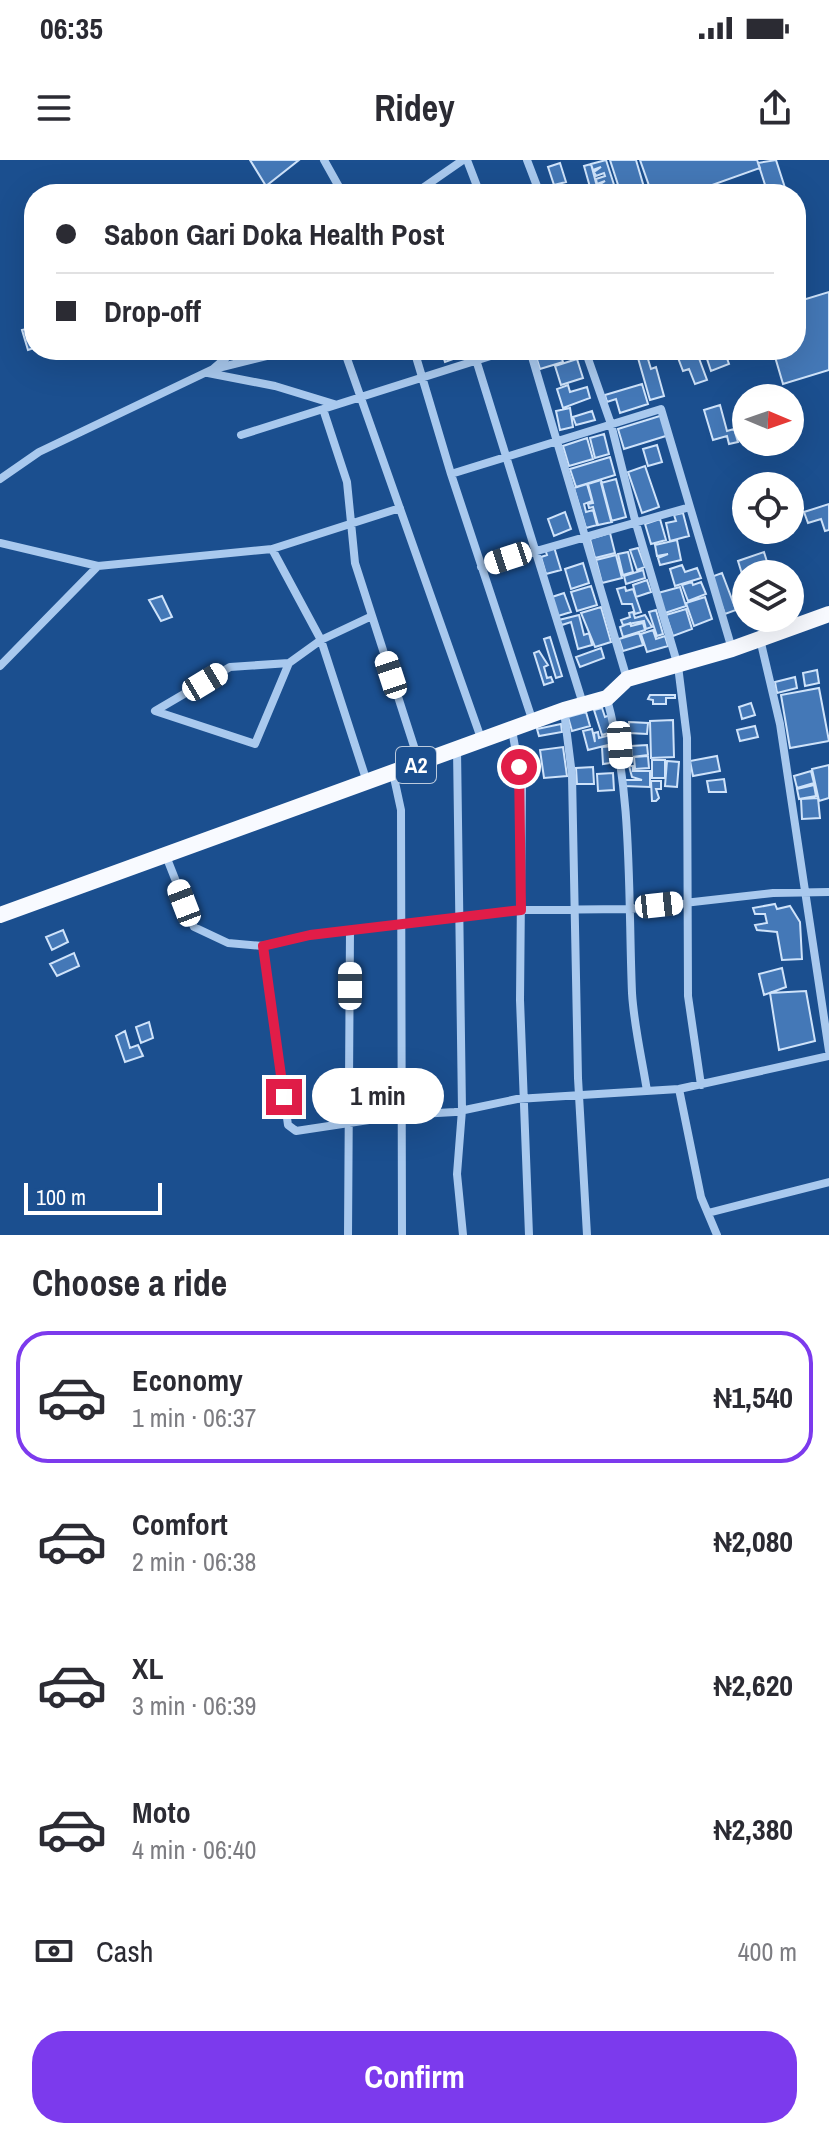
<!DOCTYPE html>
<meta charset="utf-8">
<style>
body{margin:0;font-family:"Archivo Narrow",sans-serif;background:#f7f7f7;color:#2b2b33;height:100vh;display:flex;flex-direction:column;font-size:30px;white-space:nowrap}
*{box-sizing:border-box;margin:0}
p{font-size:26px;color:#7c7c81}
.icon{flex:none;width:44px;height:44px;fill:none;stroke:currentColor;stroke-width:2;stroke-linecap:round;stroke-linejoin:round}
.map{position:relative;height:1075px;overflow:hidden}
.sheet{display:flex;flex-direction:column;background:#fff;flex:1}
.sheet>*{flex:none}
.banner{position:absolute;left:24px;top:24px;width:782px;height:176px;border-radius:32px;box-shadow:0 8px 32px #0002;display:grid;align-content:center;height:176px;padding:0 32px;background:#fff}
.needle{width:52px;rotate:92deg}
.tools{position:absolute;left:732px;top:224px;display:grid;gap:16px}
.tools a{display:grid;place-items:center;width:72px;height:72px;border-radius:50%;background:#fff;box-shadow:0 8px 32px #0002;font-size:40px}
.scale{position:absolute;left:24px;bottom:20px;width:138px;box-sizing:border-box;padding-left:8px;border:4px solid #fff;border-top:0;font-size:22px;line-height:28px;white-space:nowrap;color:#fff;-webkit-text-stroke:6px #1b4f8f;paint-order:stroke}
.end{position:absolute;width:36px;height:36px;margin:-18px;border:10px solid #e11d48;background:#fff;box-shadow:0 0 0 4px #fff}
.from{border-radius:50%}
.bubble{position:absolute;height:56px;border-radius:28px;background:#fff;box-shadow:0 8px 32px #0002;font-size:26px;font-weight:800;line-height:56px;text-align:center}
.car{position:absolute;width:24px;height:48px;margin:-24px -12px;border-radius:10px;box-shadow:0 0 6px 2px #0007;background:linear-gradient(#fff 24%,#345 0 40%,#fff 0 76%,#345 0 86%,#fff 0)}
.banner b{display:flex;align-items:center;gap:28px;height:76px;font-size:30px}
.banner b+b{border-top:2px solid #e1e1e2}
.banner i{width:20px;height:20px;background:#2b2b33}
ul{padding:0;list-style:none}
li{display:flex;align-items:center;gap:24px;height:132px;margin:0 16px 12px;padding:0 16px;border:4px solid transparent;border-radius:32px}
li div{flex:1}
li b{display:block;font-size:30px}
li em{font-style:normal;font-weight:800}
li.current{border-color:#7c3aed}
li>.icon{width:72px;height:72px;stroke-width:1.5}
h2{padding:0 32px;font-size:36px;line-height:96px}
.pay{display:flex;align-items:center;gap:20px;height:88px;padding:0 32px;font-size:30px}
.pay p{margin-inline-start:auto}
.primary-button{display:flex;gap:16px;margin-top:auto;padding:16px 32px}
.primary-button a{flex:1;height:92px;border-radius:32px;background:#7c3aed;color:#fff;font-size:32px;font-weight:800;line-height:92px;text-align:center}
.status{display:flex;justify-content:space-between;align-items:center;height:56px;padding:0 40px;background:#fff;direction:ltr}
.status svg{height:22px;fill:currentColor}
header{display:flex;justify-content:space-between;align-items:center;height:104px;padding:0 32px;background:#fff;font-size:36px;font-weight:800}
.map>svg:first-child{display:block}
.building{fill:#4478b7;stroke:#cfe3fa;stroke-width:2}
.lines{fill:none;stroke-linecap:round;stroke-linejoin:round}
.minor{stroke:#a9c9ee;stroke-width:8}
.trunk{stroke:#f8faff;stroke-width:16}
.route{stroke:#e11d48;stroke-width:10}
.labels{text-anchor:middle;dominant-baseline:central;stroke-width:7;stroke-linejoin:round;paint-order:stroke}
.shield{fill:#1b4f8f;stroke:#bbcadd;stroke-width:2}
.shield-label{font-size:22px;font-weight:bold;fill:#fff}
</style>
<div class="status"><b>06:35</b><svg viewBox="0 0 49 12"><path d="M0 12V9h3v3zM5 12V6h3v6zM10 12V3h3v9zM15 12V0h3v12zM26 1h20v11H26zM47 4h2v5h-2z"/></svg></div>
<header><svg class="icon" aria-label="menu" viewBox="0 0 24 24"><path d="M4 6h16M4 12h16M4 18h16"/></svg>Ridey<svg class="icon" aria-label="share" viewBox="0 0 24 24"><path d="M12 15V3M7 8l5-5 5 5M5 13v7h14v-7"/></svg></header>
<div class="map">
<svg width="829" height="1075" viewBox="0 0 829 1075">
<rect width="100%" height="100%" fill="#1b4f8f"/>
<path class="building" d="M250 0H299L266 26Z
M606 0 617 34H609V27L600 30 599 25 605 21 597 24 596 19 605 16 604 13 596 16 594 12 601 7 593 10 591 4Z
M610 0H636L646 34H621Z
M640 0H757L760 8 687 34H652Z
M776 0 787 34H768L758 3Z
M560 3 566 22 554 25 548 7Z
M591 4 599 34H592L584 6Z
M829 132V210L783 224 773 190H796V142Z
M31 168 34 188 28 190 22 170Z
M441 190H469L470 193 445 202Z
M534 190H559L563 202 540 209Z
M675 190H688L690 196 697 193 707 220 695 224 689 209 683 211Z
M704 190H724L729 204 711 211Z
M647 196 651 209 656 207 664 236 650 240 638 198Z
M577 199 583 218 561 225 555 206Z
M642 224 648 244 620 253 616 239 607 242 605 235Z
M568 225 570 232 587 227 590 238 563 248 557 229Z
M720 245 727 271 734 269 738 282 729 284 727 276 713 280 704 250Z
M570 248 573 267 560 270 556 251Z
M592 251 595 260 576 265 573 257Z
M663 255 669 275 624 289 618 269Z
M604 274 609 294 595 298 590 278Z
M587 278 593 299 569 306 563 286Z
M657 285 662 302 648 306 643 289Z
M610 297 615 315 576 327 570 309Z
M645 306 659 347 642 353 628 312Z
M616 319 626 357 611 361 601 323Z
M601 320 612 362 598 365 593 347 589 348 588 344 593 343 588 324Z
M587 324 592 341 584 344 586 352 593 350 597 365 586 368 574 328Z
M829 344V370L825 371 821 359 808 363 804 352Z
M565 352 571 369 554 376 548 359Z
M683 353 689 376 670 381 666 363 676 361 674 355Z
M660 359 666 380 651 384 645 364Z
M610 373 615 393 595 398 590 379Z
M677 380 681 400 660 405 658 398 668 394 657 396 655 385Z
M554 387 561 410 546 414 541 397 547 395 545 389Z
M638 388 645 407 637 410 630 390Z
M628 392 633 412 623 415 618 394Z
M764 392 768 405 742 414 738 401Z
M616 395 622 418 602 423 596 400Z
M583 403 589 423 571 429 565 409Z
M682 405 685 412 697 408 701 418 675 426 670 409Z
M643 410 645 418 626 424 624 416Z
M722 413 736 450 725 454 711 417Z
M647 420 651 432 636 437 633 425Z
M692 422 693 425 701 422 706 434 688 441 682 425Z
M591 426 597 445 577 451 571 432Z
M625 427 626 431 633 429 641 452 635 454 632 444H622L617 429Z
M680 427 686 446 665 453 658 433Z
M564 433 571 452 558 456 552 437Z
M162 436 172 457 161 461 149 440Z
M705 437 712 459 694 466 686 443Z
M601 447 611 482 595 487 581 453Z
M686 449 692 469 673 476 666 455Z
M656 450 663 474 657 476 649 452Z
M633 452 635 458 645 455 652 467 646 469 644 461 623 465 621 460 630 457 629 453Z
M579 455 584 475 589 473 592 485 578 489 571 462 562 465 559 460Z
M630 463 631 466 643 463 645 470 623 477 620 467Z
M653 470 656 479 665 476 668 486 647 492 641 474Z
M639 473 643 485 623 491 619 479Z
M550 477 562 516 556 518 544 479Z
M601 488 604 498 580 507 576 497Z
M539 491 548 505 544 507 547 518 551 517 553 522 544 525 534 493Z
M817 510 819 523 805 526 803 513Z
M795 517 797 528 777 533 775 522Z
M819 528 829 581 790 588 781 535Z
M650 535H675V538H666V544H653V540L648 539Z
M751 543 755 555 742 559 739 547Z
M602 548 605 557 610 555 615 571 602 575 594 550Z
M586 552 590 566 572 571 568 557Z
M673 560 674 597 651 598 650 561Z
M629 562 648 563 647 574 629 573Z
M561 564 562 572 539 576 537 569Z
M755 566 758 577 740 581 737 570Z
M592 569 595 582 594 573 598 572 599 578 614 574 616 583 588 590 583 571Z
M647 585 648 595 632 597 631 586Z
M615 586 617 602 603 604 602 587Z
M563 587 567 616 544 618 540 590Z
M522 593H534L535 617 523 618Z
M648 596 649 608 635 609 634 597Z
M717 596 720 611 693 616 690 601Z
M652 600H665V618H652Z
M667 601 679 602 677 627 665 626Z
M829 605V638L819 641 812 609Z
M629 606H633V611H650V627L624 626V620H642L632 617Z
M593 607 594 624H577L576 608Z
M811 611 814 623 797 628 794 616Z
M613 613 614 630 598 631 597 614Z
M724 619 726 632H709L707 621Z
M651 621H661V629H656L659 638 656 641H652Z
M814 625 816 636 799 639 797 629Z
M818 638 820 658 802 659 801 639Z
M775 744 777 749 790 746 800 762 802 799 782 800 777 772 757 770 755 765 767 763 765 754H755L753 748Z
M63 770 68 782 52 790 46 777Z
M74 793 79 806 57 816 50 804Z
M782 808 786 827 764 835 759 814Z
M806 831 815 881 779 890 770 833Z
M149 862 153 878 141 883 136 867Z
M125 871 130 888 138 885 143 896 125 902 116 876Z"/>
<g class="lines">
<path class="minor" d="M324 0 343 34
M467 0 480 34
M527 0 540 34
M414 34 463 0
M344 190 482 581
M414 190 451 314 533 562
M473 190 583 544
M530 190 627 519
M585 190 611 264 635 360 678 506 687 578 688 836 701 925
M214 209 291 190
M208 213 275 226 334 244
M323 249 347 322 355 403 419 602
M241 275 509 190
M451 314 661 249 732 489
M0 319 39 292 213 209 235 190
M0 383 98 406 0 506
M272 389 321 480 367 622
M98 406 272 389 400 348
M481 407 690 347
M760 479 780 564 829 891
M289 503 230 507 155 551 255 584 289 503 321 480 372 456
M607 539C633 634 628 735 632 833 634 866 642 899 647 931
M564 551 572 615 578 918 587 1075
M512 570 522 626 520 840 529 1075
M457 589 462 950 457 1014 463 1075
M393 613 401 650 402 1075
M166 696 194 767 228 783 263 786 310 775 521 750 631 749 773 733 829 732
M263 786 288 965 296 971 402 955 455 952 517 939 679 929 829 896
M679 929 701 1037 717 1075
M708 1053 829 1022
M348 1075 350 771"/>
<path class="trunk" d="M0 755 564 550 607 538 627 519 732 489 829 454"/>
</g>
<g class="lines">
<path class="route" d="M284 937 263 786 310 775 521 750 519 607"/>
</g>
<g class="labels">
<rect class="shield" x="396" y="587" width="40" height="36" rx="6"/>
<g class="shield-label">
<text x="416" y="605">A2</text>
</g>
</g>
</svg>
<div class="tools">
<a><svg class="needle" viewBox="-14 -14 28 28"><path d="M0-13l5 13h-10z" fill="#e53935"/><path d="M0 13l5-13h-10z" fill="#7c7c81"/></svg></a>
<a><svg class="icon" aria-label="locate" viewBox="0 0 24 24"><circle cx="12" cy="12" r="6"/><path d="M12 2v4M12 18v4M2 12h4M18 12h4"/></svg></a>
<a><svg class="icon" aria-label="layers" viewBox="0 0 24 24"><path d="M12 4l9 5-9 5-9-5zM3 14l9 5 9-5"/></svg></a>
</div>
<div class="scale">100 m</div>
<i class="end from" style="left:519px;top:607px"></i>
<i class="end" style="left:284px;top:937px"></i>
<div class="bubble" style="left:312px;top:908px;width:132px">1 min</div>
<i class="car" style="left:508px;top:398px;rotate:252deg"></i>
<i class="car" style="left:391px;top:515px;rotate:342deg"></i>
<i class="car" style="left:205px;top:522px;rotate:59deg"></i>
<i class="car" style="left:620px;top:585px;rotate:176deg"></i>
<i class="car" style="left:184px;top:743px;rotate:339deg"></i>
<i class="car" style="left:659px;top:745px;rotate:84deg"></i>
<i class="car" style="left:350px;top:826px;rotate:0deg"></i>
<div class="banner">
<b><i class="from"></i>Sabon Gari Doka Health Post</b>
<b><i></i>Drop-off</b>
</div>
</div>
<section class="sheet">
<h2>Choose a ride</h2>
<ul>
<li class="current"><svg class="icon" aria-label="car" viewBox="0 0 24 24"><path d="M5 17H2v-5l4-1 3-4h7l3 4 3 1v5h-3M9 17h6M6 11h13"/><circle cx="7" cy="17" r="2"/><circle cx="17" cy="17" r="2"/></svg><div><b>Economy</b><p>1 min · 06:37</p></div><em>₦1,540</em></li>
<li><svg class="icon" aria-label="car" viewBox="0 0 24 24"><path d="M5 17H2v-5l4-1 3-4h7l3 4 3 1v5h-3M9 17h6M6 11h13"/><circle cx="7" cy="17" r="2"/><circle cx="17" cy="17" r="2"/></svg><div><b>Comfort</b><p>2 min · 06:38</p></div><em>₦2,080</em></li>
<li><svg class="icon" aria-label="car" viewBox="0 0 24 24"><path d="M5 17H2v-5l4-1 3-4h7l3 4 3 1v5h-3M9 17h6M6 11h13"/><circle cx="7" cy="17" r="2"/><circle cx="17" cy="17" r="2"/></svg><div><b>XL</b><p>3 min · 06:39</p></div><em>₦2,620</em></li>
<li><svg class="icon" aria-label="car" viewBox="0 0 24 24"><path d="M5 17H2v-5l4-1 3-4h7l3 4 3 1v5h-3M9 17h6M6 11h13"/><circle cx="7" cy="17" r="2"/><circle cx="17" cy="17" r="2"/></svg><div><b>Moto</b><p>4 min · 06:40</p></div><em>₦2,380</em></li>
</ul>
<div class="pay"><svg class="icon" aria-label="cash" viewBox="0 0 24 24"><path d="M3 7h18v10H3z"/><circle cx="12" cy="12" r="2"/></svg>Cash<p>400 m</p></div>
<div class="primary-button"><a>Confirm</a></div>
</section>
